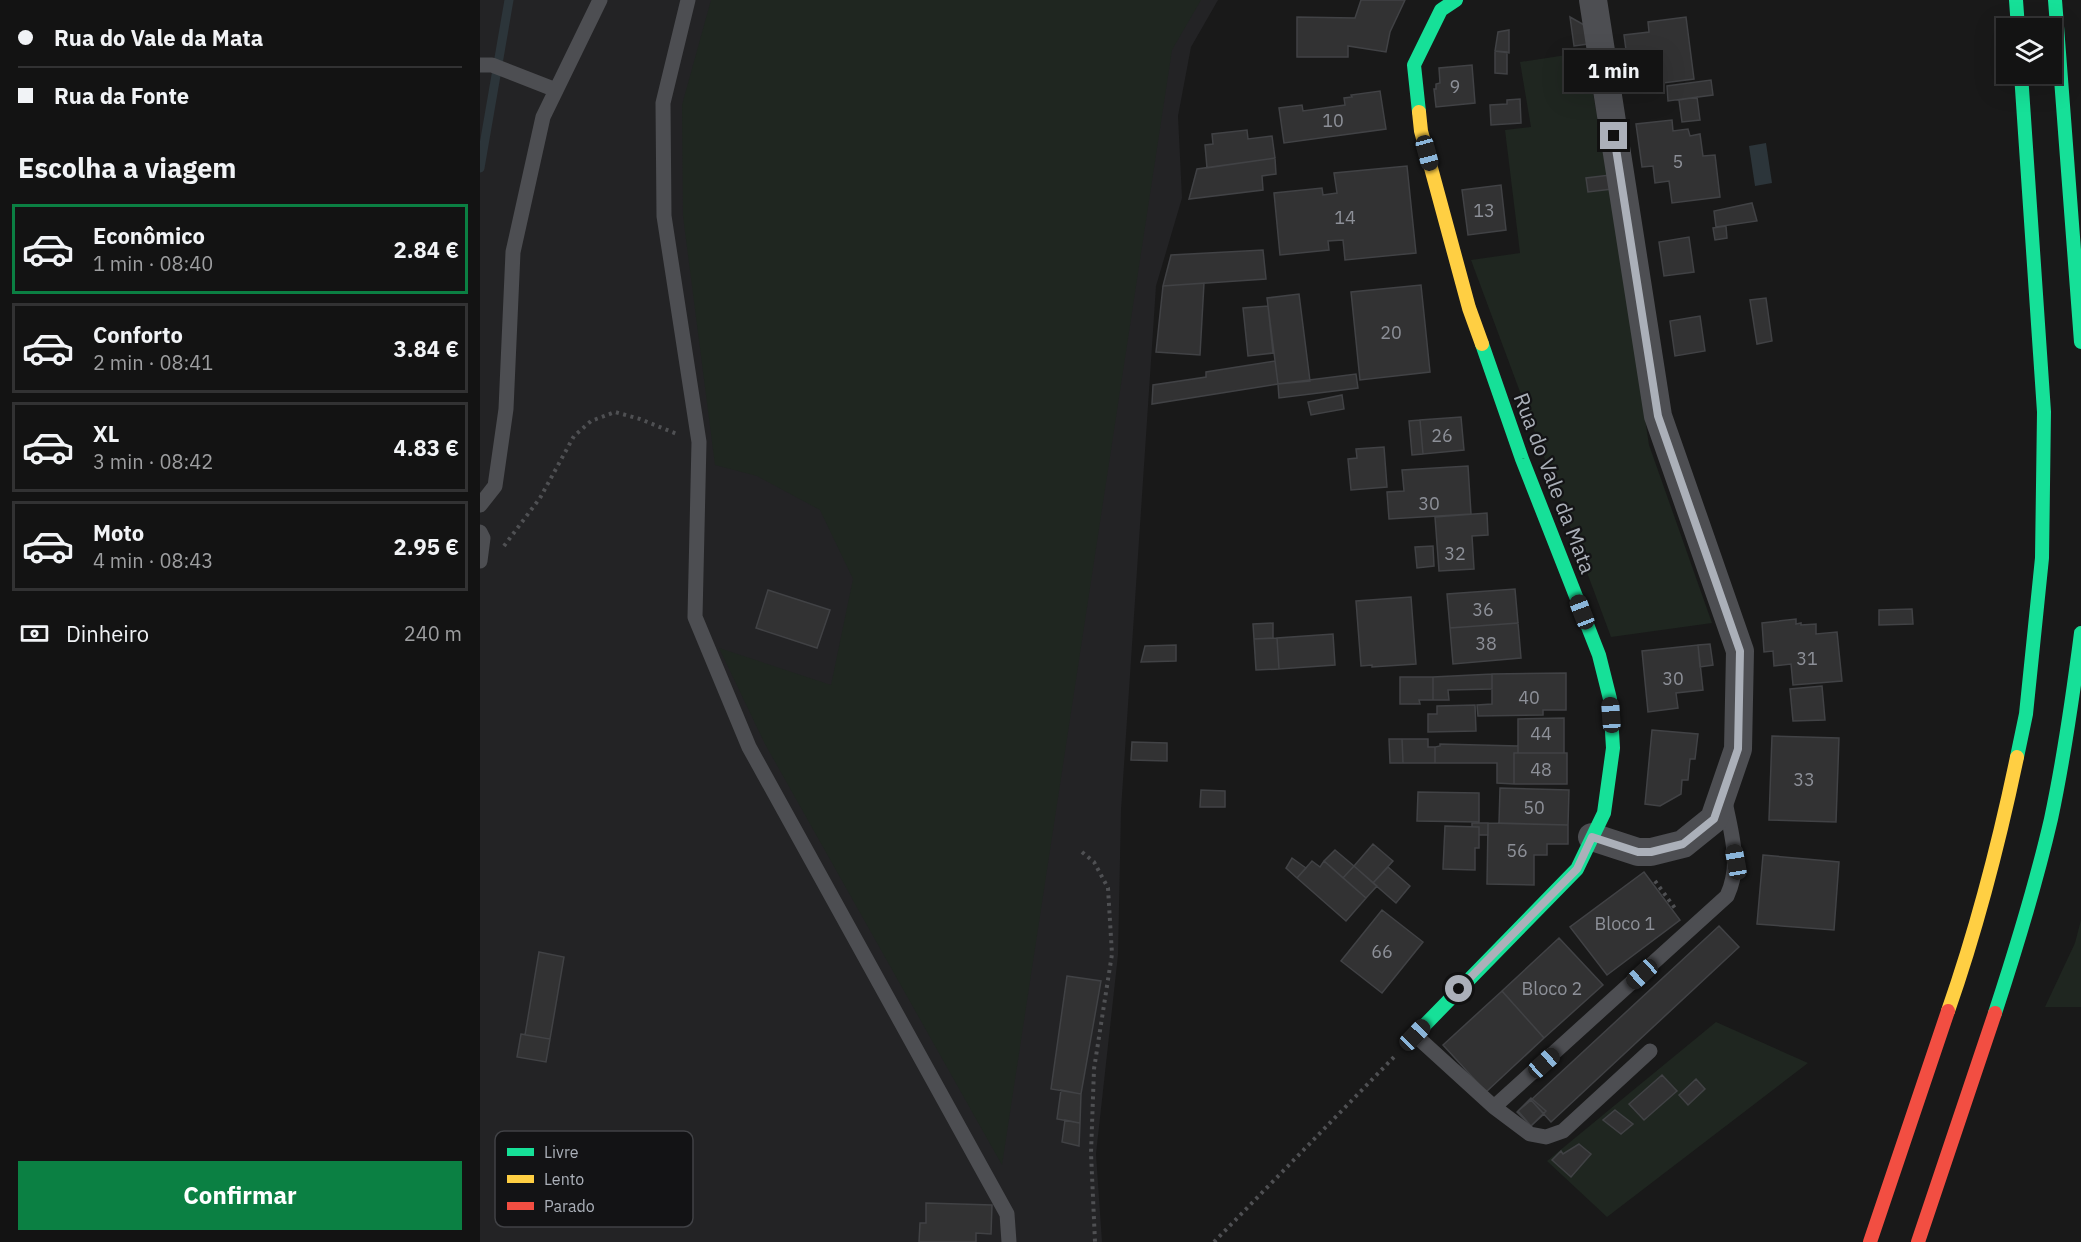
<!DOCTYPE html>
<html lang="pt">
<meta charset="utf-8">
<style>
body{margin:0;font-family:"IBM Plex Sans",sans-serif;background:#202021;color:#f1f3f6;height:100vh;display:flex;flex-direction:column;font-size:22px;white-space:nowrap}
*{box-sizing:border-box;margin:0}
p{font-size:20px;color:#9d9ea0}
.icon{flex:none;width:33px;height:33px;fill:none;stroke:currentColor;stroke-width:2;stroke-linecap:round;stroke-linejoin:round}
.map{position:relative;flex:1;overflow:hidden}
.drawer{display:flex;flex-direction:column;background:#131313;width:480px}
.drawer>*{flex:none}
.banner{display:grid;align-content:center;height:132px;padding:0 18px;background:#131313}
.fabs{position:absolute;left:1516px;top:18px;display:grid;gap:12px}
.fabs a{display:grid;place-items:center;width:66px;height:66px;border-radius:0px;background:#131313;box-shadow:0 6px 24px #0002,0 0 0 2px #323233;font-size:30px}
.end{position:absolute;width:27px;height:27px;margin:-14px;border:8px solid #abb0b9;background:#111;box-shadow:0 0 0 3px #111}
.from{border-radius:50%}
.bubble{position:absolute;height:42px;border-radius:0px;background:#131313;box-shadow:0 6px 24px #0002,0 0 0 2px #323233;font-size:20px;font-weight:700;line-height:42px;text-align:center}
.car{position:absolute;width:18px;height:36px;margin:-18px -9px;border-radius:8px;box-shadow:0 0 4px 2px #0007;background:linear-gradient(#222 24%,#8ab4d8 0 40%,#222 0 76%,#8ab4d8 0 86%,#222 0)}
.banner b{display:flex;align-items:center;gap:21px;height:57px;font-size:22px}
.banner b+b{border-top:2px solid #323233}
.banner i{width:15px;height:15px;background:#f1f3f6}
ul{padding:0;list-style:none}
li{display:flex;align-items:center;gap:18px;height:90px;margin:0 12px 9px;padding:0 6px;border:3px solid #323233;border-radius:0px}
li div{flex:1}
li b{display:block;font-size:22px}
li em{font-style:normal;font-weight:700}
li.selected{border-color:#0b8043}
li>.icon{width:54px;height:54px;stroke-width:1.5}
h2{padding:0 18px;font-size:27px;line-height:72px}
.pay{display:flex;align-items:center;gap:15px;height:66px;padding:0 18px;font-size:22px}
.pay p{margin-inline-start:auto}
.primary-button{display:flex;gap:12px;margin-top:auto;padding:12px 18px}
.primary-button a{flex:1;height:69px;border-radius:0px;background:#0b8043;color:#fff;font-size:24px;font-weight:700;line-height:69px;text-align:center}
main{display:flex;flex:1;min-height:0}
.map>svg:first-child{display:block}
.built{fill:#232325}
.green{fill:#1f2620}
.water{fill:#2c353a}
.lines{fill:none;stroke-linecap:round;stroke-linejoin:round}
.stream{stroke:#2c353a;stroke-width:9}
.building{fill:#323233;stroke:#414245;stroke-width:1.5}
.path{stroke:#4f5053;stroke-width:4;stroke-dasharray:3 4.5;stroke-linecap:butt}
.lane{stroke:#4d4e52;stroke-width:15}
.street{stroke:#4d4e52;stroke-width:28}
.fast{stroke:#16e098;stroke-width:14}
.slow{stroke:#ffcf43;stroke-width:14}
.jam{stroke:#f24e42;stroke-width:14}
.route{stroke:#abb0b9;stroke-width:8}
.labels{text-anchor:middle;dominant-baseline:central;stroke-width:4.5;stroke-linejoin:round;paint-order:stroke}
.number-label{font-size:18px;fill:#8d9098}
.street-label{font-size:21px;fill:#abb0b9;stroke:#131315}
.key{fill:#131315;stroke:#414246;stroke-width:1.5}
.key-label{font-size:16px;fill:#abb0b9}
</style>
<main>
<section class="drawer">
<div class="banner">
<b><i class="from"></i>Rua do Vale da Mata</b>
<b><i></i>Rua da Fonte</b>
</div>
<h2>Escolha a viagem</h2>
<ul>
<li class="selected"><svg class="icon" aria-label="car" viewBox="0 0 24 24"><path d="M5 17H2v-5l4-1 3-4h7l3 4 3 1v5h-3M9 17h6M6 11h13"/><circle cx="7" cy="17" r="2"/><circle cx="17" cy="17" r="2"/></svg><div><b>Econômico</b><p>1 min · 08:40</p></div><em>2.84 €</em></li>
<li><svg class="icon" aria-label="car" viewBox="0 0 24 24"><path d="M5 17H2v-5l4-1 3-4h7l3 4 3 1v5h-3M9 17h6M6 11h13"/><circle cx="7" cy="17" r="2"/><circle cx="17" cy="17" r="2"/></svg><div><b>Conforto</b><p>2 min · 08:41</p></div><em>3.84 €</em></li>
<li><svg class="icon" aria-label="car" viewBox="0 0 24 24"><path d="M5 17H2v-5l4-1 3-4h7l3 4 3 1v5h-3M9 17h6M6 11h13"/><circle cx="7" cy="17" r="2"/><circle cx="17" cy="17" r="2"/></svg><div><b>XL</b><p>3 min · 08:42</p></div><em>4.83 €</em></li>
<li><svg class="icon" aria-label="car" viewBox="0 0 24 24"><path d="M5 17H2v-5l4-1 3-4h7l3 4 3 1v5h-3M9 17h6M6 11h13"/><circle cx="7" cy="17" r="2"/><circle cx="17" cy="17" r="2"/></svg><div><b>Moto</b><p>4 min · 08:43</p></div><em>2.95 €</em></li>
</ul>
<div class="pay"><svg class="icon" aria-label="cash" viewBox="0 0 24 24"><path d="M3 7h18v10H3z"/><circle cx="12" cy="12" r="2"/></svg>Dinheiro<p>240 m</p></div>
<div class="primary-button"><a>Confirmar</a></div>
</section>
<div class="map">
<svg width="1601" height="1242" viewBox="0 0 1601 1242">
<rect width="100%" height="100%" fill="#191919"/>
<path class="built" d="M0 0H738L711 47 698 116 702 198 676 286 641 810 638 955 616 1154 622 1242H0Z"/>
<path class="green" d="M231 0H721L692 50 522 1165 285 744 239 648 351 685 373 579 340 510 277 476 235 465 203 216 202 105Z
M1106 52 1139 245 1169 445 1232 623 1131 637 991 260 1040 253 1025 130 1051 127 1040 62Z
M1601 920V1007H1565L1595 943Z
M1236 1022 1328 1063 1127 1217 1067 1161Z"/>
<path class="water" d="M1286 143 1292 183 1275 186 1269 146Z"/>
<g class="lines">
<path class="stream" d="M0 168 29 0"/>
</g>
<path class="building" d="M881 0H925L910 32 906 52 868 46V57H817V17L875 18Z
M1090 17 1106 26 1108 44 1094 46Z
M1206 17 1214 79 1151 87 1144 35 1169 32 1168 22Z
M1029 30V53L1015 51 1018 32Z
M1015 51 1027 52V74L1015 73Z
M992 65 995 103 956 107 954 89H956V84L960 83 959 68Z
M1231 80 1233 95 1188 101 1187 86Z
M900 91 906 129 804 143 799 108 822 105 823 111 865 105 864 98 872 97 871 95Z
M1217 97 1220 120 1202 122 1199 100Z
M1040 99 1041 123 1011 125 1010 105 1027 104V100Z
M1192 120 1193 131 1208 129 1210 136 1220 134 1223 156 1235 155 1240 197 1192 203 1189 181 1175 183 1173 166 1162 167 1156 124Z
M767 130 768 139 792 136 795 158 727 168 725 145 733 144 732 134Z
M795 158 796 174 782 176 783 190 709 199 717 169Z
M927 166 936 253 865 260 863 240 848 241 849 250 800 255 794 193 842 188 843 195 857 193 854 173Z
M1130 175 1132 189 1108 192 1106 178Z
M1021 185 1026 230 988 235 982 190Z
M1272 203 1277 221 1236 227 1234 211Z
M1246 226 1247 238 1235 240 1233 228Z
M1209 237 1214 272 1184 276 1179 242Z
M783 250 786 279 683 286 691 255Z
M724 283 720 355 676 352 683 286Z
M941 285 950 372 880 380 871 292Z
M819 294 830 381 798 384 787 298Z
M1286 298 1292 341 1277 344 1270 300Z
M788 306 793 353 768 356 763 308Z
M1220 316 1225 351 1195 356 1190 321Z
M795 361 798 384 672 404 673 385 726 377V372Z
M876 374 878 388 799 398 798 384Z
M862 395 864 409 831 415 828 402Z
M981 417 984 450 943 454 940 420Z
M940 420 943 454 932 455 929 421Z
M904 447 907 487 871 490 868 459 877 458 876 449Z
M988 466 991 514 909 519 907 492 924 491 922 470Z
M1007 513 1008 535 992 536 994 569 959 571 955 517Z
M953 546 954 566 937 568 935 547Z
M1035 589 1038 623 970 628 967 594Z
M288 590 350 610 337 648 276 628Z
M931 597 936 664 892 667V665L881 666 876 601Z
M1432 609 1433 624 1399 625V610Z
M1316 619V624L1321 623V625L1336 624V634L1357 632 1362 681 1313 685 1311 664 1294 666 1293 651 1284 652 1282 623Z
M793 623V638L774 639 773 624Z
M1038 623 1041 658 973 664 970 628Z
M853 634 855 665 799 669 797 638Z
M797 638 799 669 776 670 774 639Z
M1230 644 1233 665 1220 667 1218 645Z
M696 645V661L661 662 665 646Z
M1218 645 1223 690 1196 693 1198 708 1168 712 1162 651Z
M1086 673V710H1063V715L998 716 997 705 1012 704V674Z
M1012 674V689L968 690 969 700H953V677Z
M920 677H953V700H939L940 704H920Z
M1342 686 1345 720 1313 721 1310 689Z
M995 705 996 731 948 732V714H957V706Z
M1084 718V753H1038V719Z
M1172 730 1218 734 1215 759H1210L1208 780H1202L1201 794 1180 806 1165 804Z
M1292 736 1359 738 1356 822 1289 820Z
M909 739H922L923 763H910Z
M922 739H948V747H955V763H923Z
M652 742 687 743V761L651 760Z
M960 744 1038 746V753H1034V784L1017 783V763H955V747L960 746Z
M1034 753H1087V784H1034Z
M1020 788 1089 790 1088 825 1019 823Z
M721 790 745 791V807H720Z
M938 792 999 793V822L937 821Z
M992 823H1008V835H999V827H992Z
M1008 823 1088 825V844H1067V855H1054V885L1007 884Z
M965 826 999 827V848H995V870L963 869Z
M893 844 913 861 893 883 874 866Z
M855 850 874 866 863 878 844 861Z
M1283 855 1359 862 1354 930 1277 924Z
M812 858 826 868 817 878 806 868Z
M832 861 840 867 844 861 886 898 866 921 817 878Z
M874 866 897 886 886 898 863 878Z
M908 867 930 886 916 903 893 883Z
M1164 872 1200 920 1127 975 1090 927Z
M902 910 943 942 902 993 861 961Z
M1239 926 1259 947 1071 1122 1051 1100Z
M1079 938 1123 985 1064 1038 1022 991Z
M59 952 84 957 70 1039 45 1035Z
M587 976 621 981 601 1094 571 1089Z
M1022 991 1064 1038 1006 1092 963 1045Z
M41 1034 70 1039 66 1062 37 1057Z
M1182 1075 1197 1091 1164 1120 1149 1104Z
M1216 1079 1225 1089 1208 1105 1199 1095Z
M581 1090 601 1094 600 1123 577 1119Z
M1051 1098 1066 1111 1051 1126 1037 1112Z
M1051 1100 1064 1114 1051 1126 1038 1111Z
M1135 1110 1153 1124 1141 1134 1123 1120Z
M585 1120 600 1123 599 1146 582 1142Z
M1099 1144 1111 1154 1091 1177 1072 1160 1081 1151 1083 1154Z
M446 1203 512 1205 511 1234 496 1233V1242H439L440 1223H446Z"/>
<g class="lines">
<path class="path" d="M24 546 60 498 94 436 111 421 135 412 160 419 197 434
M602 852 614 862 628 888 632 954 614 1069 611 1153 615 1242
M1175 881 1197 911
M734 1242 915 1056"/>
<path class="lane" d="M208 0 183 103 184 216 219 442 215 617 269 747 527 1214 529 1242
M0 65H12L76 90
M0 505 15 486 26 409 33 252 63 117 120 0
M0 532 3 538 0 561
M935 1035 1014 1107 1247 896C1262 864 1251 834 1245 801
M1014 1107 1050 1134 1066 1137 1083 1131 1170 1051"/>
<path class="street" d="M1112 837 1158 852H1171L1203 844 1234 819 1258 749 1260 651 1178 416 1113 0"/>
<path class="fast" d="M1536 0 1538 28
M1575 0 1601 342
M939 112 934 65 961 10 976 0
M1537 757 1546 714 1562 558 1564 412 1541 74
M1515 1013C1536 949 1556 884 1571 819 1584 758 1593 695 1601 633
M935 1035 1097 869 1124 813 1133 748 1130 699 1119 655 1042 459 1002 344"/>
<path class="slow" d="M939 112 941 131 989 308 1002 344
M1468 1011C1497 928 1519 843 1537 757"/>
<path class="jam" d="M1390 1242 1468 1011
M1438 1242 1515 1013"/>
</g>
<g class="lines">
<path class="route" d="M979 989 1097 869 1112 837 1158 852H1171L1203 844 1234 819 1258 749 1260 651 1178 416 1134 136"/>
</g>
<g class="labels">
<g class="number-label">
<text x="975" y="86">9</text>
<text x="853" y="120">10</text>
<text x="1198" y="161">5</text>
<text x="1004" y="210">13</text>
<text x="865" y="217">14</text>
<text x="911" y="332">20</text>
<text x="962" y="435">26</text>
<text x="949" y="503">30</text>
<text x="975" y="553">32</text>
<text x="1003" y="609">36</text>
<text x="1006" y="643">38</text>
<text x="1327" y="658">31</text>
<text x="1193" y="678">30</text>
<text x="1049" y="697">40</text>
<text x="1061" y="733">44</text>
<text x="1061" y="769">48</text>
<text x="1324" y="779">33</text>
<text x="1054" y="807">50</text>
<text x="1037" y="850">56</text>
<text x="1145" y="923">Bloco 1</text>
<text x="902" y="951">66</text>
<text x="1072" y="988">Bloco 2</text>
</g>
<g class="street-label">
<text transform="translate(1075 483) rotate(69)">Rua do Vale da Mata</text>
</g>
</g>
<rect x="15" y="1131" width="198" height="96" rx="9" class="key"/>
<rect x="27" y="1148" width="27" height="8" fill="#16e098"/>
<rect x="27" y="1175" width="27" height="8" fill="#ffcf43"/>
<rect x="27" y="1202" width="27" height="8" fill="#f24e42"/>
<g class="key-label">
<text x="64" y="1158">Livre</text>
<text x="64" y="1185">Lento</text>
<text x="64" y="1212">Parado</text>
</g>
</svg>
<div class="fabs">
<a><svg class="icon" aria-label="layers" viewBox="0 0 24 24"><path d="M12 4l9 5-9 5-9-5zM3 14l9 5 9-5"/></svg></a>
</div>
<i class="end from" style="left:979px;top:989px"></i>
<i class="end" style="left:1134px;top:136px"></i>
<div class="bubble" style="left:1084px;top:50px;width:99px">1 min</div>
<i class="car" style="left:947px;top:153px;rotate:165deg"></i>
<i class="car" style="left:1102px;top:612px;rotate:339deg"></i>
<i class="car" style="left:1131px;top:715px;rotate:356deg"></i>
<i class="car" style="left:1256px;top:862px;rotate:350deg"></i>
<i class="car" style="left:1162px;top:974px;rotate:228deg"></i>
<i class="car" style="left:935px;top:1035px;rotate:44deg"></i>
<i class="car" style="left:1064px;top:1063px;rotate:48deg"></i>
</div>
</main>
